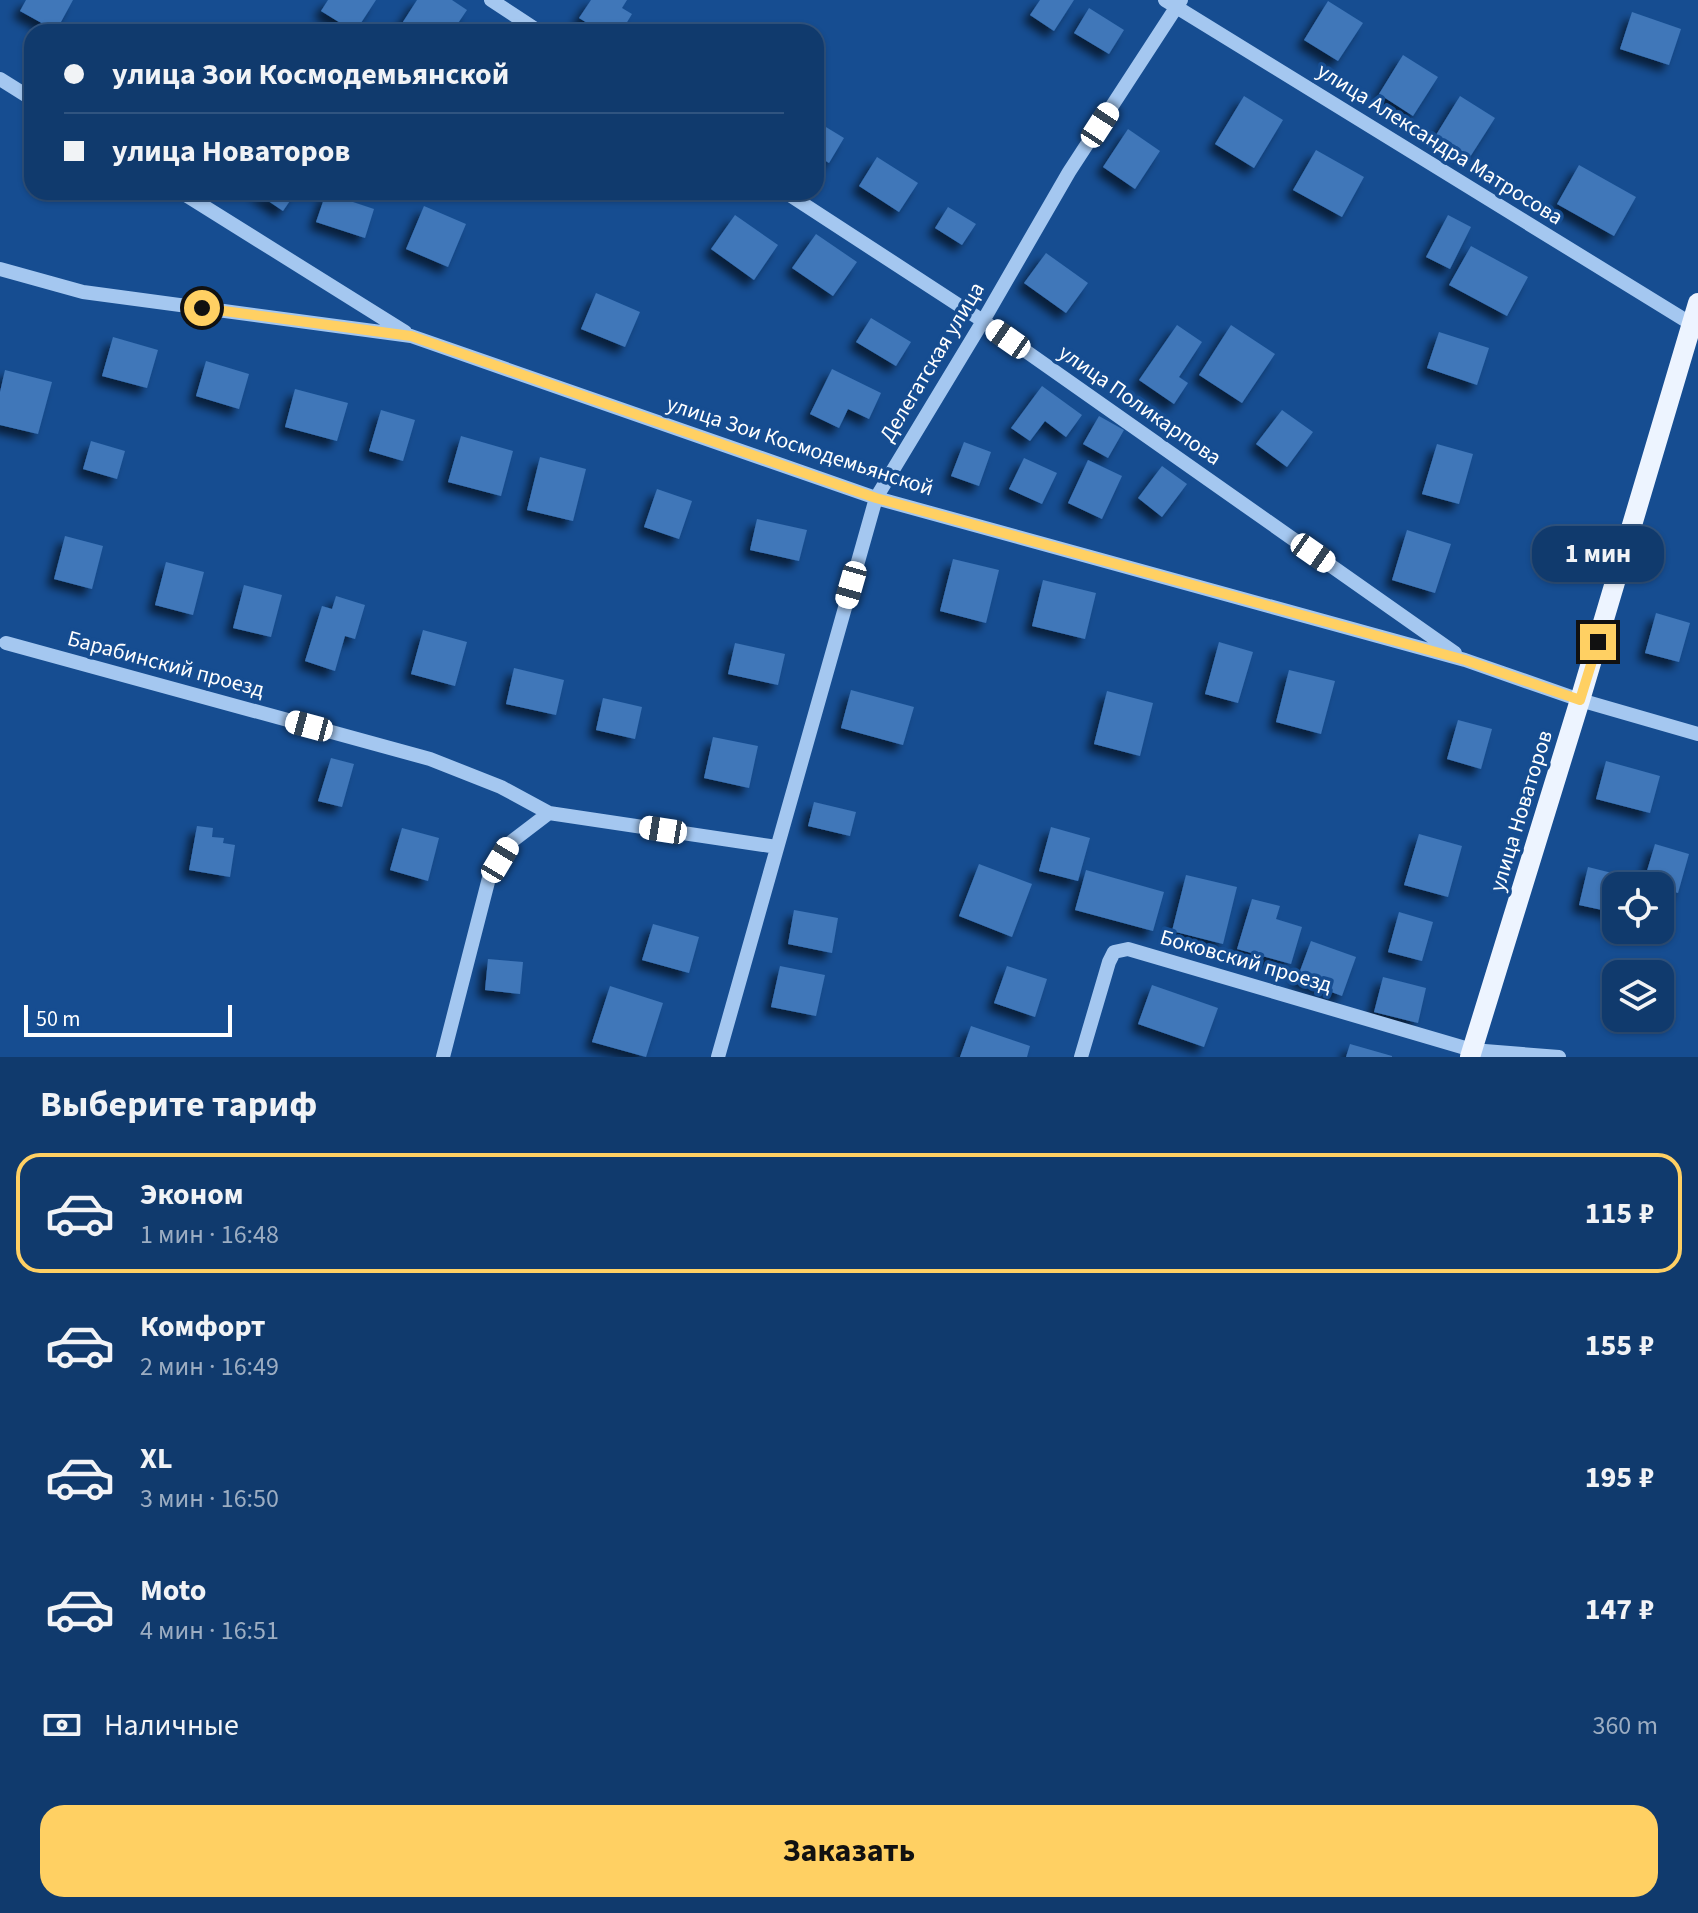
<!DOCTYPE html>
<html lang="ru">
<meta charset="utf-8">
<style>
body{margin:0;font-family:"Source Sans 3",sans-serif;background:#1e4575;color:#f1f3f6;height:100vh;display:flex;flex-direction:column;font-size:30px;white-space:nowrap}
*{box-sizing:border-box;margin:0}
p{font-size:26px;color:#9cadc2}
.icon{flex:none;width:44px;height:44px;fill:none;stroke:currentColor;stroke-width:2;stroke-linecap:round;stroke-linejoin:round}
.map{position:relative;height:1057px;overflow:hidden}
.side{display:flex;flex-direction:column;background:#103a6d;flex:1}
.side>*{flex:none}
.hud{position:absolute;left:24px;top:24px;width:800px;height:176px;border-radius:24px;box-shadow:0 2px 6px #0004,0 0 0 2px #305480;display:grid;align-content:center;height:176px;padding:0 40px;background:#103a6d}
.tools{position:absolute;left:1602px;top:872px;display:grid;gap:16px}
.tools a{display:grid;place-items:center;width:72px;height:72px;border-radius:16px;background:#103a6d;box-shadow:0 2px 6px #0004,0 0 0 2px #305480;font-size:40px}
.scale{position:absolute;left:24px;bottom:20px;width:208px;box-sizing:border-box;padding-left:8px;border:4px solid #fff;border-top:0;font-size:22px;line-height:28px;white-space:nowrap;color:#fff;-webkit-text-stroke:6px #164d91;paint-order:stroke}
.end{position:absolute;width:36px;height:36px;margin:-18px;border:10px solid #ffd063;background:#111;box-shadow:0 0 0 4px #111}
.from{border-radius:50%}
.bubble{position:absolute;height:56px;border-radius:24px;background:#103a6d;box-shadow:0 2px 6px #0004,0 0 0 2px #305480;font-size:26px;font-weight:700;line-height:56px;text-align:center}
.car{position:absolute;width:24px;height:48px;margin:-24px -12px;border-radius:10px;box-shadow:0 0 6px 2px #0007;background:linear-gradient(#fff 24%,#345 0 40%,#fff 0 76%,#345 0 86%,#fff 0)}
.hud b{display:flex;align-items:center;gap:28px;height:76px;font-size:30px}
.hud b+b{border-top:2px solid #305480}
.hud i{width:20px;height:20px;background:#f1f3f6}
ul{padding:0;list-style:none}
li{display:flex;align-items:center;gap:24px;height:120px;margin:0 16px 12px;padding:0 24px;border:4px solid transparent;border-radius:24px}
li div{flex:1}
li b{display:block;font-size:30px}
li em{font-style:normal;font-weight:700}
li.current{border-color:#ffd063}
li>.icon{width:72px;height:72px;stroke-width:1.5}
h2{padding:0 40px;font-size:36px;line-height:96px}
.pay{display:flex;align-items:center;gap:20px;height:88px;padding:0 40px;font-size:30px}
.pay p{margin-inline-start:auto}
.primary-button{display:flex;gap:16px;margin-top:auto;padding:16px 40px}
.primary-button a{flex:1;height:92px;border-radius:24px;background:#ffd063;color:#111;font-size:32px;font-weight:700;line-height:92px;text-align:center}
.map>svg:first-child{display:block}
.building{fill:#3f77b9;filter:url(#shadow)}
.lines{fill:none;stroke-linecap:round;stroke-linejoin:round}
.minor{stroke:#a4c7f0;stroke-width:14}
.major{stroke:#edf4ff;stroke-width:20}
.route{stroke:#ffd063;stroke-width:10}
.labels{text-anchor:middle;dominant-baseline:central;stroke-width:7;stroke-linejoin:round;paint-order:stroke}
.street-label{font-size:22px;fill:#fff;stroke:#164d91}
</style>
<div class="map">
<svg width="1698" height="1057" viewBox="0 0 1698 1057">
<defs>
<filter id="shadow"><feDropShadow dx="-7" dy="7" stdDeviation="4" flood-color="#0009"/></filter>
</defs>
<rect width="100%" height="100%" fill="#164d91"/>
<path class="building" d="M26 0H73L56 31 20 11Z
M328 0H376L355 32 321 11Z
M417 0H452L467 10 452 32H411L401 25Z
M591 0H627L622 8 632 14 621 32H602L579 18Z
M1040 0H1074L1054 31 1030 15Z
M1328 1 1363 23 1338 61 1304 40Z
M1089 8 1124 30 1109 54 1074 33Z
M1632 12 1681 29 1669 65 1620 49Z
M1403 55 1438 77 1413 116 1379 94Z
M1244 96 1283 120 1254 168 1215 144Z
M1460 96 1495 118 1470 157 1436 135Z
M816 121 844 138 829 163 816 155Z
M1128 129 1160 151 1135 189 1103 167Z
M1316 150 1364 177 1342 217 1293 190Z
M877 157 918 183 899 212 859 186Z
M1579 165 1636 197 1614 236 1557 204Z
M255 192H296L283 211Z
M326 193 374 209 365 238 316 222Z
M424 206 466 224 448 267 406 249Z
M948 207 976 224 962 245 935 228Z
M735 215 778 245 754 280 711 249Z
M1448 215 1471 227 1450 269 1426 257Z
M816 234 857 262 833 296 792 268Z
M1471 246 1528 277 1507 316 1449 285Z
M1046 253 1088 283 1066 313 1024 283Z
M596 293 640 312 625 347 581 329Z
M871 318 911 342 896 366 856 342Z
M1177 325 1202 342 1179 377 1188 383 1174 404 1139 380Z
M1231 325 1275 354 1242 403 1199 375Z
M1439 332 1489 348 1477 385 1427 368Z
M113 337 158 350 147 388 102 376Z
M206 361 249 374 239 409 196 396Z
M832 369 881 393 869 419 848 409 839 428 810 414Z
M5 370 52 382 38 434 0 425V392Z
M1042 386 1082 415 1066 437 1045 421 1030 441 1011 428Z
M295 389 348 403 337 441 285 427Z
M381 410 415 420 403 461 369 451Z
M1282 410 1313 432 1287 467 1256 444Z
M1099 416 1124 430 1108 458 1083 444Z
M461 436 513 451 501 496 448 482Z
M91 441 125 451 117 479 83 469Z
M964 442 991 452 979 486 951 476Z
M1437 444 1473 454 1459 504 1422 494Z
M540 457 586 469 573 521 527 510Z
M1024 458 1057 473 1042 504 1009 489Z
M1088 460 1122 476 1102 519 1068 503Z
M1162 466 1187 484 1162 517 1138 498Z
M657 489 692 501 679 539 644 527Z
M757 519 807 530 799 561 750 550Z
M1407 530 1451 544 1435 593 1392 580Z
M65 536 103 546 92 589 54 579Z
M953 559 999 570 986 623 940 611Z
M166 562 204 572 193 615 155 605Z
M1043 580 1096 593 1085 639 1032 626Z
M244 585 282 595 271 637 233 628Z
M336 596 365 605 355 639 345 636 335 671 305 661 322 606 332 609Z
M1656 613 1690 623 1679 662 1645 653Z
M423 630 467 642 455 686 411 674Z
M1219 642 1253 652 1238 703 1205 694Z
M735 643 785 654 778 685 728 674Z
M514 668 564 680 556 715 506 704Z
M1289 670 1335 681 1321 734 1276 722Z
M851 690 914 707 903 745 841 728Z
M1107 691 1153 703 1140 756 1094 744Z
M603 698 642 707 635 739 596 730Z
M1458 720 1492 729 1481 769 1447 759Z
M713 737 758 746 749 788 704 778Z
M331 758 354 764 342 807 318 801Z
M1606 761 1660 776 1650 813 1596 799Z
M814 802 856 812 850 836 808 826Z
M197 826 213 828 212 837 224 838 223 843 235 845 230 877 189 870Z
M1051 827 1090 838 1078 881 1039 871Z
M402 828 439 838 428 881 390 870Z
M1419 834 1462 846 1448 897 1404 885Z
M1655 844 1689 854 1678 893 1660 888V886L1643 884Z
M979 864 1032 884 1012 937 959 916Z
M1588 867 1628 877 1626 886H1616V913L1579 905Z
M1086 870 1164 892 1153 931 1075 910Z
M1186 875 1237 887 1223 944 1172 931Z
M1252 899 1280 906 1276 919 1302 927 1291 964 1237 949Z
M794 910 838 918 832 953 788 944Z
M1399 912 1433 922 1422 961 1388 952Z
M653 924 699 937 689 973 642 960Z
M1311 941 1356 957 1342 996 1297 979Z
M488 959 523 962 520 994 485 990Z
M780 966 825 975 816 1016 771 1007Z
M1007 966 1047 979 1035 1017 994 1003Z
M1383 977 1426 988 1418 1023 1374 1012Z
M1152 985 1218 1008 1204 1047 1138 1024Z
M610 986 663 1003 646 1057 592 1042Z
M971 1026 1030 1046 1027 1057H960Z
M1350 1044 1392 1056V1057H1346Z"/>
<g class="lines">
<path class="minor" d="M491 0 540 32
M1165 0 1698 328
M0 79 32 99
M181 192 405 332
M785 192 983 321 1455 653
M0 269 83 292 411 336 876 498 1465 660 1580 700 1698 734
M6 643 430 759 501 787 549 813 777 847
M443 1057 489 878 511 842 549 813
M718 1057 876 498 983 321 1069 172 1181 0
M1081 1057 1109 962 1114 952 1128 949 1472 1050 1559 1057"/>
<path class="major" d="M1470 1057 1580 700 1698 303"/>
</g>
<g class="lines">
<path class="route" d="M202 308 411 336 876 498 1465 660 1580 700 1598 642"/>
</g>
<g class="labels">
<g class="street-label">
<text transform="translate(1440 144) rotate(32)">улица Александра Матросова</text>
<text transform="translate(932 362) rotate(-59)">Делегатская улица</text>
<text transform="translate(1140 405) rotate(35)">улица Поликарпова</text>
<text transform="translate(800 446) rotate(18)">улица Зои Космодемьянской</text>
<text transform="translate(166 664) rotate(15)">Барабинский проезд</text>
<text transform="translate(1521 811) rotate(-73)">улица Новаторов</text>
<text transform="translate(1246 961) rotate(16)">Боковский проезд</text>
</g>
</g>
</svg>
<div class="tools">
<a><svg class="icon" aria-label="locate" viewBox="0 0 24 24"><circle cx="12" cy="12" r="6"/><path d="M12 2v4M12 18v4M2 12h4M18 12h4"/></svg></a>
<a><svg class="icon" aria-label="layers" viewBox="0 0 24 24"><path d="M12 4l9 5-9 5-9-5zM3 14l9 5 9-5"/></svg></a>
</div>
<div class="scale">50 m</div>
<i class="end from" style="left:202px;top:308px"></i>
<i class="end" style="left:1598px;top:642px"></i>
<div class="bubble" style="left:1532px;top:526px;width:132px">1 мин</div>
<i class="car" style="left:1100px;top:125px;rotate:33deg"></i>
<i class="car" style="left:1008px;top:339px;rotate:305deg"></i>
<i class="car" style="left:1313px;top:553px;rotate:125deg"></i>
<i class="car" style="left:851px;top:585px;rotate:196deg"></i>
<i class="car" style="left:309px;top:726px;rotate:285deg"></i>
<i class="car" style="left:663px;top:830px;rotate:279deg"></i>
<i class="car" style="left:500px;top:860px;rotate:31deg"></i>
<div class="hud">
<b><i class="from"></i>улица Зои Космодемьянской</b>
<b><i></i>улица Новаторов</b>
</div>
</div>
<section class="side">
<h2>Выберите тариф</h2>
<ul>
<li class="current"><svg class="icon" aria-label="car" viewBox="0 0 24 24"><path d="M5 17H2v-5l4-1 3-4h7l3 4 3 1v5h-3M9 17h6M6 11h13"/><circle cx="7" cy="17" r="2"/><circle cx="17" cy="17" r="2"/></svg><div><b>Эконом</b><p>1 мин · 16:48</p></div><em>115 ₽</em></li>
<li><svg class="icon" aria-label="car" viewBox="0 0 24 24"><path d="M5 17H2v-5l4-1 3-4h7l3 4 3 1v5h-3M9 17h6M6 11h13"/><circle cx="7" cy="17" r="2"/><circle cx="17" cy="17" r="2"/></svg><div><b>Комфорт</b><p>2 мин · 16:49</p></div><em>155 ₽</em></li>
<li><svg class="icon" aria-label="car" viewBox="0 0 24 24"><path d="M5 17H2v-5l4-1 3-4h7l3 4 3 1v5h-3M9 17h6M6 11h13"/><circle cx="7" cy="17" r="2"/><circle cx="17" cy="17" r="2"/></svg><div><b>XL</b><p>3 мин · 16:50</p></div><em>195 ₽</em></li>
<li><svg class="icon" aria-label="car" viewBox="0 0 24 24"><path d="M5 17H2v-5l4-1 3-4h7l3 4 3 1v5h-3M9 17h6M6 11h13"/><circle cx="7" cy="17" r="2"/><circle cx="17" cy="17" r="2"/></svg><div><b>Moto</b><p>4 мин · 16:51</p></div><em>147 ₽</em></li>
</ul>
<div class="pay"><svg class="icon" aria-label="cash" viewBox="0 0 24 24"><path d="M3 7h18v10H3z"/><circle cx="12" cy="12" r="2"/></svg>Наличные<p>360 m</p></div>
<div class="primary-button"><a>Заказать</a></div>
</section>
